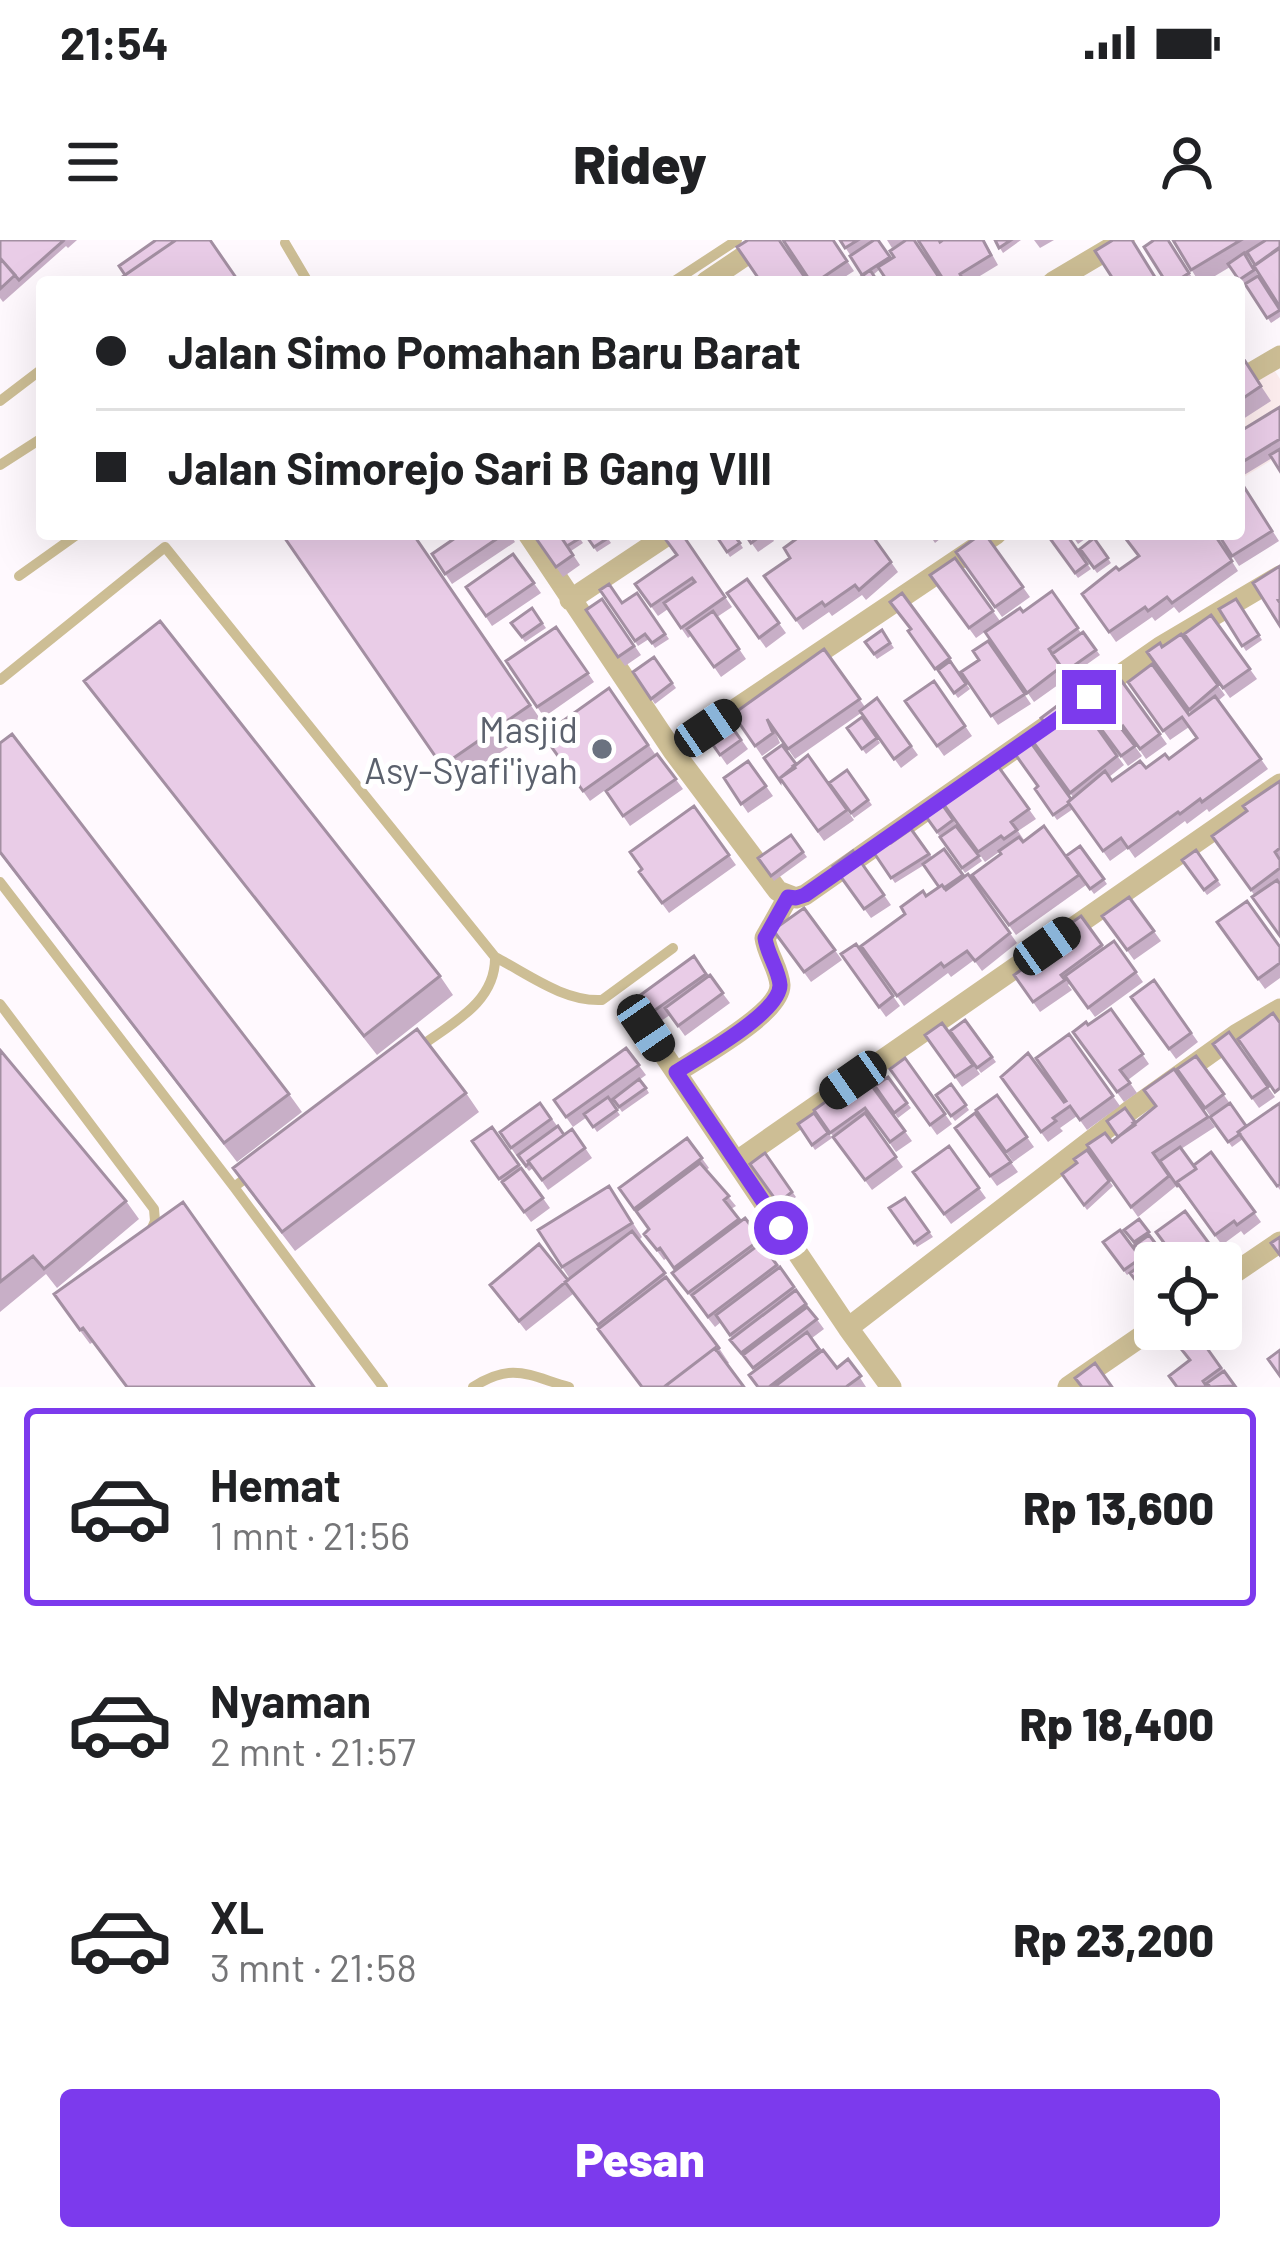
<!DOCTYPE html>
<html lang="id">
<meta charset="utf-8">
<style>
body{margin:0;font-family:Barlow,sans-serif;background:#f6f6f6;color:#202124;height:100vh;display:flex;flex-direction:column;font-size:45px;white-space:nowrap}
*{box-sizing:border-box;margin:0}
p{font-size:39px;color:#757577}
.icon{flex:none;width:66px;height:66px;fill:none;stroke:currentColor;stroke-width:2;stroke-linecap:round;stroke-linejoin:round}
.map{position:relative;height:1147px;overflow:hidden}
.panel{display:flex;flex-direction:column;background:#fff;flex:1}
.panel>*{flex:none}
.top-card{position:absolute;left:36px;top:36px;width:1209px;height:264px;border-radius:12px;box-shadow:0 12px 48px #0002;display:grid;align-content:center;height:264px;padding:0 60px;background:#fff}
.buttons{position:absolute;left:1134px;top:1002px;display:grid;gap:24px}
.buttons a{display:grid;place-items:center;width:108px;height:108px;border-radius:12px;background:#fff;box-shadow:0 12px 48px #0002;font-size:60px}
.end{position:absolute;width:54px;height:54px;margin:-27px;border:15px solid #7c3aed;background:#fff;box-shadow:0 0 0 6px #fff}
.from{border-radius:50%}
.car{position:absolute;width:36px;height:72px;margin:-36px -18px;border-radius:15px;box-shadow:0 0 9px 3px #0007;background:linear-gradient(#222 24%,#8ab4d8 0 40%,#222 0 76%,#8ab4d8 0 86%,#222 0)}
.top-card b{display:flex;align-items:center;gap:42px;height:114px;font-size:45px}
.top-card b+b{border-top:3px solid #e0e0e0}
.top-card i{width:30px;height:30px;background:#202124}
ul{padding:21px 0 0;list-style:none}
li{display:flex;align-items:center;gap:36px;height:198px;margin:0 24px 18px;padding:0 36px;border:6px solid transparent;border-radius:12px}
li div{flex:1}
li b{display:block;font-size:45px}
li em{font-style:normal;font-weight:800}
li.selected{border-color:#7c3aed}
li>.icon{width:108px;height:108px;stroke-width:1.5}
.button{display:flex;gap:24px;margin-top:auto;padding:24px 60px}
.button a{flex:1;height:138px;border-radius:12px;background:#7c3aed;color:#fff;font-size:48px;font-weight:800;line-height:138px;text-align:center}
.status{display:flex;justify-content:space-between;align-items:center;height:84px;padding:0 60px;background:#fff;direction:ltr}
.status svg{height:33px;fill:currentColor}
header{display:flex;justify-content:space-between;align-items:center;height:156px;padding:0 60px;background:#fff;font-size:54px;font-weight:800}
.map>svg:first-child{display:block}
.education{fill:#fdedee}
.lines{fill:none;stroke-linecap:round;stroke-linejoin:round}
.lane{stroke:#cdbe95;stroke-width:10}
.street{stroke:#cdbe95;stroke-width:21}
.wall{fill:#c8afc7}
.building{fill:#e9cce7;stroke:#a38fa2;stroke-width:3}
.route{stroke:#7c3aed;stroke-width:15}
.worship-dot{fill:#6b7280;stroke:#fff;stroke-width:4.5}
.labels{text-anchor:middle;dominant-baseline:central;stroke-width:10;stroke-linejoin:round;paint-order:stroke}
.worship-label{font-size:36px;fill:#5b616d;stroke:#fff;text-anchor:end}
</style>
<div class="status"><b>21:54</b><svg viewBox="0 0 49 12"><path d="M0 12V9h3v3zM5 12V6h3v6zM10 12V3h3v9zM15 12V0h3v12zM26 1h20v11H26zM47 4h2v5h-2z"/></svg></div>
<header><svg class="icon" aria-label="menu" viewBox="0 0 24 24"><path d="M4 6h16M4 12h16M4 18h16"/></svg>Ridey<svg class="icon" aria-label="person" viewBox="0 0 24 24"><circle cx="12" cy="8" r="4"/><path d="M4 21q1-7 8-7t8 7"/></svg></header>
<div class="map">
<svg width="1280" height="1147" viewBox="0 0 1280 1147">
<rect width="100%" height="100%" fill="#fff9fe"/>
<path class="education" d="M1270 123 1280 139V215L1239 240V142Z"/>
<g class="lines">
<path class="lane" d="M285 3 308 42
M673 42 737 0
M0 161 42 129
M0 225 42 198
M19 336 78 294
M0 440 165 307 495 717C496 763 450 784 417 809
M0 642 234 947 383 1147
M495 717C528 734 564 762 602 760L673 708
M0 764 154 969 155 981 149 995
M234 947 254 932
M473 1147C513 1122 527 1135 569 1147"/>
<path class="street" d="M706 42 768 0
M1053 42 1124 0
M1239 140 1280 116
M528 294 673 511 778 651 796 658 805 655 1160 407 1280 336
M570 360 669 294
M673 511 996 294
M646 788 848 1088 891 1147
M677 832C699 817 781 773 780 745 779 729 767 714 765 698L788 657
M737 921 1280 544
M1221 1042 1280 1002
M848 1088 1132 869 1237 794 1280 769
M1068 1147 1155 1087"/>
</g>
<path class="wall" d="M0 0H77L68 8 66 6 3 62 0 58Z
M833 0 854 31 837 42H811Z
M840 0H879L891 18 914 0 873 35 851 16Z
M887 0H904L892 8Z
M943 0H984L998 25 970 42H945L941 1Z
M995 0H1021L1003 13Z
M1034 0H1054L1040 8Z
M1168 0 1195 42H1166Z
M1173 0H1280L1255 25 1249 15 1246 17 1258 35 1242 45 1230 27 1205 42H1199Z
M1245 44 1280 70V77L1271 83Z
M1239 113 1271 161 1240 181 1245 189 1280 167V231L1272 218 1244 235 1239 227Z
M1239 239 1279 301 1239 326 1218 294Z
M282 294H413L543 483 455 544Z
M461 294H510L515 302 452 344 432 314Z
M533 294H577L583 303 571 311 559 294 580 325 563 337Z
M585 294H605L611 303 597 312Z
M682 294 732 367 717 377 746 419 721 437 692 395 688 398 668 369 658 376 635 344 677 315Z
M715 294H734L743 308 730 317Z
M745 294H770L774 301 758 312Z
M871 294 898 332 866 360 862 355 832 376 829 372 803 390 764 336Z
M929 294H946L935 303Z
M985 294 1030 357 1002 377 956 312Z
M1046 294H1066L1091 329 1078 338Z
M1071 294H1092L1078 304Z
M1215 294 1238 331 1179 373 1174 367 1155 381 1152 377 1116 402 1082 354 1139 317Z
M1094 298 1111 323 1097 333 1080 309Z
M513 314 541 353 492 386 466 347Z
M955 318 1000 381 976 398 930 335Z
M747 339 786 393 766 408 727 353Z
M600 350 622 363 637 353 669 399 655 408 649 399 638 406Z
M1052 351 1081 393 1083 392 1100 415 1034 462 985 392 1023 372Z
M602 359 641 415 625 426 586 370Z
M1236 359 1262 400 1246 411 1219 369Z
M532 368 546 388 525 402 511 383Z
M1211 375 1257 439 1230 458 1184 394Z
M556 387 594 442 544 477 506 421Z
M882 390 894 408 877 419 865 402Z
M908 391 950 418 953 423 952 424 970 449 958 458Z
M1181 394 1225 455 1219 460 1268 529 1209 572 1207 569 1187 584 1185 581 1135 618 1128 608 1110 621 1073 569 1057 580 1035 549 1071 559 1073 557 1031 499 1118 436 1167 504 1146 519 1130 496 1128 497 1142 516 1128 526 1100 487 1098 489 1124 525 1109 537 1112 541 1169 519 1197 498 1189 487 1170 500 1128 442 1189 475 1191 473 1147 412 1162 407Z
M988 401 1031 464 998 485 961 432 979 420Z
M824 409 865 467 877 458 918 515 901 528 861 473 795 519 774 489 780 503 762 516 733 474Z
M654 417 676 448 655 464 633 432Z
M84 441 440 736 453 755 377 815Z
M934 441 972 496 944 516 905 461Z
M609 448 655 514 590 561 543 495Z
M720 470 748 509 727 525 699 485Z
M862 477 880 503 866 514 847 488Z
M0 503 289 854 302 872 237 922 0 614Z
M657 514 683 549 630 586 606 551Z
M808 515 854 580 824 601 764 518 796 524Z
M748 521 773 556 748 573 724 538Z
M995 522 1036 579 1018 591 1024 600 1023 602 1044 586 1086 645 1016 695 972 635 1001 614 999 612 985 622 939 558Z
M847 530 872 565 854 578 829 543Z
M1280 541V644L1255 656 1212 596 1247 571Z
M941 563 982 621 965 633 924 574Z
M694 566 736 625 669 673 639 632Z
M911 589 932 617 944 609 964 637 968 634 1017 703 982 731 974 720 951 737 948 733 904 766 861 706 939 647 924 625 895 643 870 607 891 603Z
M791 595 807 617 774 641 758 618Z
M1080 606 1107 644 1094 654 1066 616Z
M1196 610 1221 645 1207 655 1182 620Z
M853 611 891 665 871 678 833 626Z
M1129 657 1161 701 1134 720 1102 676Z
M804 668 842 720 811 742 773 690Z
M1081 676 1104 708 1114 701 1143 742 1095 777 1070 743 1068 745 1072 750 1040 772 1014 735 1045 712Z
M1217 682 1280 707V738L1265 749Z
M856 704 900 766 886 777 841 714Z
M694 716 730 763 685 796 670 775 658 783 639 756Z
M1154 740 1198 802 1176 819 1131 757Z
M1111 769 1149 824 1128 840 1137 853 1124 862 1073 792 1088 785Z
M965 780 996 822 981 833 950 791Z
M942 783 980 834 962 847 925 795Z
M1229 792 1275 857 1259 868 1213 804Z
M1069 794 1120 866 1087 890 1077 876 1060 888 1063 891 1048 902 1001 837 1064 862 1066 861Z
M626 808 646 835 610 861 620 875 597 892 587 877 573 887 554 860Z
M0 810 126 961 139 979 57 1048 46 1034 0 1072Z
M1196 816 1246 886 1280 863V950L1243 899 1232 907 1177 829Z
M905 818 952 884 937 895 890 829Z
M1174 829 1215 887 1181 909 1196 929 1211 912 1261 982 1244 995 1241 991 1222 1005 1160 922 1176 946 1138 977 1087 905 1112 902 1156 866Z
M861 831 912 901 896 912 872 878 869 880 903 927 872 950 814 870 849 845Z
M951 844 969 870 955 881 936 855Z
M875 846 907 863 911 868 898 878Z
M646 848 649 853 622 872 613 859Z
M466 853 479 872 295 1011 246 947Z
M997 855 1034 907 1013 922 976 870Z
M540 863 564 895 572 889 592 918 548 950 533 928 529 931 518 918 500 892Z
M814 873 832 898 815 910 798 884Z
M975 873 1018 932 997 946 955 888Z
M492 887 550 968 531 982 472 901Z
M687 898 709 928 706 930 736 966 731 969 741 981 761 999 768 1009 766 1010 824 1089 812 1098 837 1128 848 1119 866 1147H758L755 1131 730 1100 732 1098 721 1082 715 1087 672 1033 676 1030 667 1018 664 1020 644 994 649 990 619 948Z
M949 906 986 958 951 984 913 932Z
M1087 910 1113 946 1087 970 1062 934 1077 923Z
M765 913 796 957 781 968 750 924Z
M609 946 642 997 639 1000 719 1108 729 1123 727 1124 599 1088 573 1054 526 1091 490 1045 570 1039 562 1027Z
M905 958 933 997 917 1007 889 968Z
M1185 971 1215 1012 1200 1023H1179Z
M1139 979 1161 1010 1148 1024 1124 990Z
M1120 990 1155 1035 1154 1066 1130 1033 1137 1028 1127 1035 1103 1002Z
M64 1069 314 1147 93 1102 90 1104Z
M1199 1097 1235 1146 1208 1144 1206 1146 1190 1121Z"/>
<path class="building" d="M0 0H61L63 1 19 40 0 18Z
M156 0H176L125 35 119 26Z
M176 0H210L239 42H115Z
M748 0H779L808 42H761L737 7Z
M783 0H833L847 21 816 42H811Z
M840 0H858L845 8Z
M874 0H878L890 17 862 35 850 16Z
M906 0H914L942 42H888L878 27 894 17 890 11Z
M918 0H939L940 2 943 0H983L991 15 960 34 962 38 957 42H945Z
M995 0H1011L999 8Z
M1113 0H1132L1158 42H1115L1095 11Z
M1154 0H1168L1189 33 1175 42H1166L1144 7Z
M1173 0H1241L1191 30Z
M1266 0H1280V7L1255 25 1247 12Z
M1280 8V67L1254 26Z
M1244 13 1254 30 1239 40 1228 24Z
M0 18 15 35 0 49Z
M870 30 878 42H859L857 40Z
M1258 36 1280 70 1267 78 1245 44Z
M1245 121 1261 146 1239 161V124Z
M1280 167V199L1239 224V192Z
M1280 209V231L1270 215Z
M1239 239 1272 291 1232 316 1218 294H1239Z
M282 294H413L530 465 442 526Z
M461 294H504L445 334 432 314Z
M533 294H559L573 315 556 327Z
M559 294H577L580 298 567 306Z
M585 294H605L608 298 594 307Z
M675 294H682L725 357 681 388 664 363 695 342 692 338 651 366 635 344 677 315 666 300Z
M715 294H733L740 303 727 312Z
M745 294H763L751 303Z
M803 294H871L891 322 859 350 855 345 825 366 822 362 796 380 764 336 790 318 784 308Z
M981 294H985L1023 347 995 367 956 312Z
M1060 294H1066L1087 324 1075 333 1051 300Z
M1133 294H1214L1232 321 1172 363 1167 357 1148 371 1145 367 1109 392 1082 354 1116 327 1119 330 1139 316 1126 299Z
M1094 298 1108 318 1094 328 1080 309Z
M513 314 534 343 486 376 466 347Z
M955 318 993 371 969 388 930 335Z
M1280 326V359L1278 360 1280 363V386L1253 343Z
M747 339 779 383 759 398 727 353Z
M609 344 622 363 637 353 665 394 652 403 645 394 635 401 600 350Z
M1052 351 1078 388 1049 409 1061 427 1027 453 985 392 1020 368 1023 372Z
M902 353 950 418 935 429 908 391 911 389 890 362Z
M602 359 634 406 618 417 586 370Z
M1236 359 1259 395 1242 406 1219 369Z
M532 368 542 383 522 397 511 383Z
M713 371 739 409 714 427 687 389Z
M1211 375 1250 429 1223 448 1184 394Z
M160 381 440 736 364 796 84 441Z
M556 387 588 433 537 467 506 421Z
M882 390 890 403 874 414 865 402Z
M1083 392 1096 410 1065 432 1052 414Z
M1181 394 1218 445 1189 470 1147 412 1160 403 1162 407Z
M988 401 1025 454 991 476 961 432 979 420 973 411Z
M824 409 860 459 788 509 767 479 773 493 755 506 733 474Z
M654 417 672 443 651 459 633 432Z
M950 421 966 444 954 453 938 430Z
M1152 424 1189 475 1215 456 1261 519 1202 562 1200 559 1180 574 1178 572 1128 608 1121 598 1103 611 1068 562 1105 531 1112 541 1140 521 1146 528 1165 514 1169 519 1197 498 1182 477 1163 491 1128 442Z
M1118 436 1160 494 1140 509 1123 486 1121 488 1135 506 1121 516 1093 478 1091 479 1117 516 1070 553 1031 499 1048 487 1041 478 1073 454 1080 464Z
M934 441 965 486 937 506 905 461Z
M609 448 648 505 583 551 543 495Z
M877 458 911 506 894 519 860 471Z
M720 470 741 500 720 515 699 485Z
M862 477 877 498 862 509 847 488Z
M12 494 289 854 224 903 0 612V503Z
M1031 503 1071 559 1068 562 1069 564 1053 575 1035 549 1038 546 1015 514Z
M782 505 796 524 793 526 795 528 780 538V541L764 518Z
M657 514 676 539 623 576 606 551Z
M808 515 847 570 818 591 780 538Z
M748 521 766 546 741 564 724 538Z
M995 522 1029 569 1011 582 1017 590 1004 599 1001 596 978 612 939 558 974 530 977 534Z
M847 530 868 560 851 573 829 543Z
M1280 541V608L1275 612 1280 620V628L1251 650 1212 596 1247 571 1243 566Z
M941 563 953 580 937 592 924 574Z
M694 566 729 615 662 663 639 632 642 629 630 612Z
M956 586 979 616 962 628 940 597Z
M1044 586 1079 635 1009 685 972 635 1001 614 999 611 1019 597 1023 602Z
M911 589 929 614 891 638 870 607 886 596 891 603Z
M791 595 803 612 771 636 758 618Z
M1080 606 1104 639 1090 649 1066 616Z
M944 609 963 635 944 648 942 645 939 647 923 624Z
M1196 610 1217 640 1204 650 1182 620Z
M853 611 884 655 864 669 833 626Z
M968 634 1010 693 975 721 967 711 944 727 941 723 897 756 861 706 905 674 901 667 923 651 926 656 942 645 946 650Z
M1277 640 1280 644V696L1252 657Z
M1129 657 1154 691 1127 710 1102 676Z
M1247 661 1280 707V723L1258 739 1217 682Z
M804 668 835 710 804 732 773 690Z
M1081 676 1102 705 1061 735 1065 740 1033 762 1014 735 1045 712 1041 705Z
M1114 701 1136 732 1088 768 1065 736Z
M856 704 893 756 879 767 841 714Z
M694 716 706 734 651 773 639 756Z
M710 735 723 753 678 786 665 768Z
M1154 740 1191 793 1169 809 1131 757Z
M1111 769 1143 814 1120 830 1130 843 1117 852 1073 792 1086 782 1088 785Z
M1273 773 1280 783V848L1275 852 1238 799Z
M965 780 992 817 977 828 950 791Z
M942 783 973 825 955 837 925 795Z
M417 789 466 853 282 992 233 928Z
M1229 792 1268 847 1252 858 1213 804Z
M1069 794 1113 856 1080 880 1070 866 1053 878 1056 881 1041 892 1001 837 1028 813 1064 862 1066 861 1036 818Z
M626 808 639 825 566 877 554 860Z
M0 810 126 961 44 1029 33 1016 0 1042Z
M1196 816 1224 854 1205 868 1177 829Z
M905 818 945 874 930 885 890 829Z
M1174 829 1208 877 1153 913 1169 936 1131 967 1087 905 1105 893 1112 902 1156 866 1144 850Z
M861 831 905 891 890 902 865 868 830 893 814 870 849 845 846 842Z
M888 837 907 863 894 873 875 846Z
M639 839 646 848 619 867 613 859Z
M951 844 966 865 951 876 936 855Z
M997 855 1027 897 1006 912 976 870Z
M608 857 617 870 593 887 584 874Z
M540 863 551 879 511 908 500 892Z
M1230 863 1246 886 1238 892 1240 894 1228 902 1210 877Z
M1280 863V944L1277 946 1238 892Z
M1125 868 1135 882 1133 883 1135 885 1118 897 1107 881Z
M814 873 828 893 812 905 798 884Z
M865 873 896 917 865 940 833 897Z
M975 873 1011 922 990 936 955 888Z
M558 886 564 895 528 921 529 923 526 926 518 915Z
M492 887 519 925 499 939 472 901Z
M572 889 585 908 542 940 528 921Z
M687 898 702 918 634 969 619 948Z
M949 906 979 948 944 974 913 932Z
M1180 907 1196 929 1177 942 1178 947 1160 921Z
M1087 910 1109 941 1084 965 1062 934 1077 923 1074 919Z
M1211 912 1255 972 1237 985 1234 981 1215 995 1177 942 1196 929 1194 925Z
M765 913 792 952 778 963 750 924Z
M700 923 729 956 724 960 739 979 674 1028 660 1008 657 1010 644 994 649 989 636 971Z
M521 928 543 958 524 972 502 942Z
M609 946 632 983 562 1027 538 990Z
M905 958 929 992 914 1003 889 968Z
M183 962 314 1147H127L83 1088 80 1090 54 1054Z
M1185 971 1208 1002 1179 1023 1156 992Z
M745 978 761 999 688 1053 672 1033Z
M1139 979 1149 992 1134 1002 1124 990Z
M1120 990 1141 1018 1124 1030 1103 1002Z
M632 991 665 1033 598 1085 565 1042Z
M1149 995 1159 1008 1145 1019 1135 1005Z
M1280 997V1015L1271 1003Z
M761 1003 777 1025 708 1077 692 1055Z
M539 1004 568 1040 519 1081 490 1045Z
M1165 1007 1176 1023H1155V1028L1148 1019Z
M1145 1022 1155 1035V1058L1151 1061 1130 1033Z
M780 1027 794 1047 730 1095 716 1075Z
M666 1037 719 1108 716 1110 715 1108 664 1147H642L598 1089Z
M796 1050 806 1064 741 1113 730 1100Z
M807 1067 817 1079 753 1128 743 1115Z
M807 1092 819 1109 769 1147H758L749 1135Z
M1199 1097 1221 1128 1203 1141 1207 1147H1177L1169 1136 1190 1120 1182 1110Z
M715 1108 744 1147H664Z
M823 1110 837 1128 848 1119 861 1136 846 1147H774Z
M1280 1110V1136L1268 1119Z
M1095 1123 1112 1147H1082L1075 1138Z
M1224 1131 1235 1146 1210 1147 1207 1143Z"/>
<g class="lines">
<path class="route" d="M781 988 676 832C699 817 780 773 780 745 779 730 767 714 765 698L788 657 796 658 805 655 1089 457"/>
</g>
<circle class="worship-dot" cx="602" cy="509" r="12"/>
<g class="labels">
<g class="worship-label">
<text x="578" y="488">Masjid<tspan x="578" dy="41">Asy-Syafi'iyah</tspan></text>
</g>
</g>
</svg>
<div class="buttons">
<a><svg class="icon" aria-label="locate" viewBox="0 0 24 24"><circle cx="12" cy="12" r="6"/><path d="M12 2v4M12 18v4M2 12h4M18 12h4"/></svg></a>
</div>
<i class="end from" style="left:781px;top:988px"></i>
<i class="end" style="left:1089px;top:457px"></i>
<i class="car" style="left:708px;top:488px;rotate:56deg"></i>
<i class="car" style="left:1047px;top:706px;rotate:55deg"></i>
<i class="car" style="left:646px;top:788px;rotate:146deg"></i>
<i class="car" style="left:853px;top:840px;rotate:235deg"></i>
<div class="top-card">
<b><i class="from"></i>Jalan Simo Pomahan Baru Barat</b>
<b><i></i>Jalan Simorejo Sari B Gang VIII</b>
</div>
</div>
<section class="panel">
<ul>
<li class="selected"><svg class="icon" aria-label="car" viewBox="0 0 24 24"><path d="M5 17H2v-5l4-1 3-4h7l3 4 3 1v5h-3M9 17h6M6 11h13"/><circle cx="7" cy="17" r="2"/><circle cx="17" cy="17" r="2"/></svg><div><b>Hemat</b><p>1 mnt · 21:56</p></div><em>Rp 13,600</em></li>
<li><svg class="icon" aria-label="car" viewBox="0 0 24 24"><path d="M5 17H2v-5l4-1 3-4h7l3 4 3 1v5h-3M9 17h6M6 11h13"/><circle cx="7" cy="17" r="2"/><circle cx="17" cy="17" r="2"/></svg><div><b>Nyaman</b><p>2 mnt · 21:57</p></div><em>Rp 18,400</em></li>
<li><svg class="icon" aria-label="car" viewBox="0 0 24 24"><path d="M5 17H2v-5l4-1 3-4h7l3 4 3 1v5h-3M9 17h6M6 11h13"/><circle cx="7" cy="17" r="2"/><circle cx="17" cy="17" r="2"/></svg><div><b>XL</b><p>3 mnt · 21:58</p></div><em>Rp 23,200</em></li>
</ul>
<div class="button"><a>Pesan</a></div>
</section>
